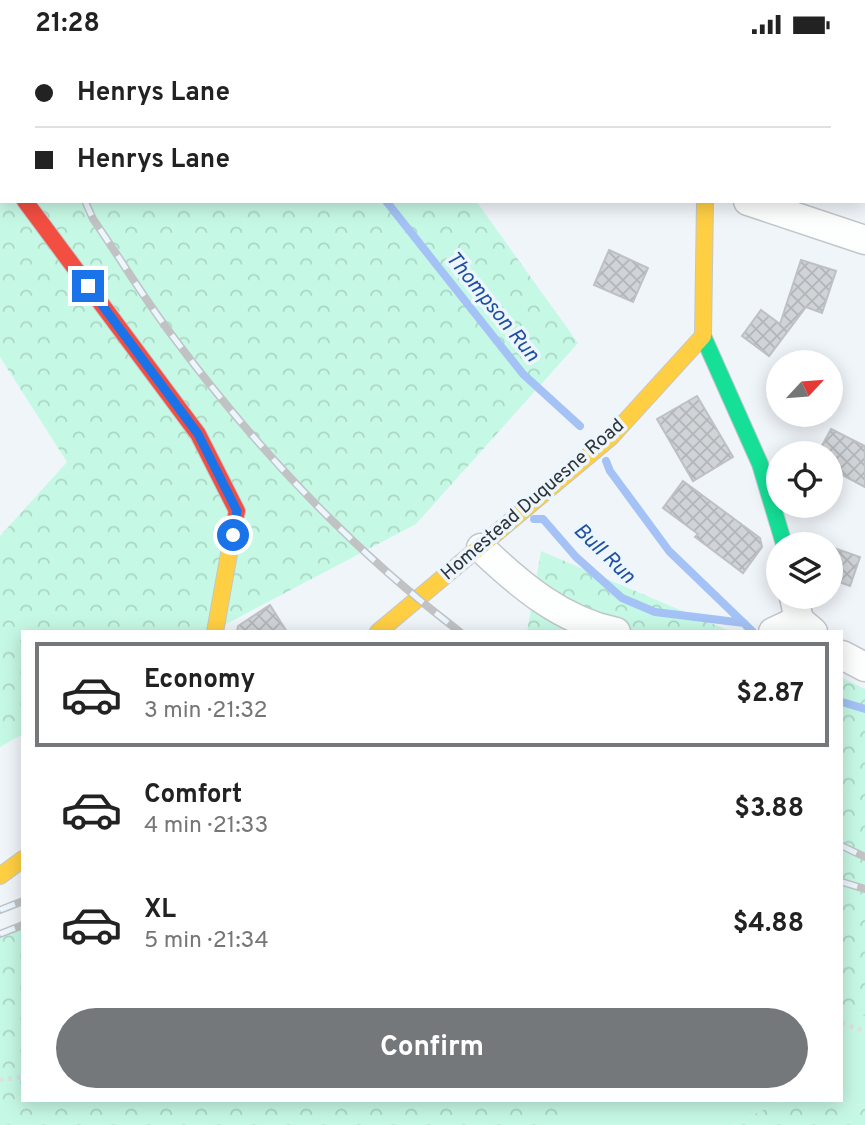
<!DOCTYPE html>
<meta charset="utf-8">
<style>
body{margin:0;font-family:Overpass,sans-serif;background:#f2f2f2;color:#222;height:100vh;display:flex;flex-direction:column;font-size:26px;white-space:nowrap}
*{box-sizing:border-box;margin:0}
p{font-size:23px;color:#767676}
.icon{flex:none;width:38px;height:38px;fill:none;stroke:currentColor;stroke-width:2;stroke-linecap:round;stroke-linejoin:round}
.map{position:relative;flex:1;overflow:hidden}
.side{position:absolute;left:21px;top:581px;width:822px;height:472px;display:flex;flex-direction:column;background:#fff;border-radius:0px;box-shadow:0 4px 18px #0003}
.side>*{flex:none}
.top-card{position:absolute;left:0px;top:0px;width:866px;height:154px;box-shadow:0 4px 18px #0003;display:grid;align-content:center;height:154px;padding:0 35px;background:#fff}
.needle{width:46px;rotate:64deg}
.fabs{position:absolute;left:766px;top:301px;display:grid;gap:14px}
.fabs a{display:grid;place-items:center;width:77px;height:77px;border-radius:50%;background:#fff;box-shadow:0 4px 18px #0003;font-size:35px}
.end{position:absolute;width:32px;height:32px;margin:-16px;border:9px solid #1a73e8;background:#fff;box-shadow:0 0 0 4px #fff}
.from{border-radius:50%}
.top-card b{display:flex;align-items:center;gap:24px;height:66px;font-size:26px}
.top-card b+b{border-top:2px solid #e0e0e0}
.top-card i{width:18px;height:18px;background:#222}
ul{padding:12px 0 0;list-style:none}
li{display:flex;align-items:center;gap:21px;height:105px;margin:0 14px 10px;padding:0 21px;border:4px solid transparent;border-radius:0px}
li div{flex:1}
li b{display:block;font-size:26px}
li em{font-style:normal;font-weight:700}
li.selected{border-color:#74787b}
li>.icon{width:63px;height:63px;stroke-width:1.5}
.button{display:flex;gap:14px;margin-top:auto;padding:14px 35px}
.button a{flex:1;height:80px;border-radius:42px;background:#74787b;color:#fff;font-size:28px;font-weight:700;line-height:80px;text-align:center}
.status{display:flex;justify-content:space-between;align-items:center;height:49px;padding:0 35px;background:#fff;direction:ltr}
.status svg{height:19px;fill:currentColor}
.map>svg:first-child{display:block}
.green{fill:#c6f9e5}
.forest{fill:url(#forest-crowns)}
.lines{fill:none;stroke-linecap:round;stroke-linejoin:round}
.stream{stroke:#a4c2f5;stroke-width:8}
.building{fill:url(#building-cross-hatch);stroke:#bdc1c5;stroke-width:2}
.street-casing{stroke:#c2c6ca;stroke-width:31}
.fast-casing{stroke:#c2c6ca;stroke-width:18}
.slow-casing{stroke:#c2c6ca;stroke-width:18}
.jam-casing{stroke:#c2c6ca;stroke-width:18}
.path{stroke:#dee0e1;stroke-width:4.5;stroke-dasharray:3.5 5;stroke-linecap:butt}
.street{stroke:#fdfefe;stroke-width:28}
.fast{stroke:#16e098;stroke-width:16}
.slow{stroke:#ffcf43;stroke-width:16}
.jam{stroke:#f24e42;stroke-width:16}
.rail-casing{stroke:#c1c2c4;stroke-width:8}
.rail{stroke:#ecf6fe;stroke-width:5;stroke-dasharray:16;stroke-linecap:butt}
.route{stroke:#1a73e8;stroke-width:9}
.labels{text-anchor:middle;dominant-baseline:central;stroke-width:7;stroke-linejoin:round;paint-order:stroke}
.street-label{font-size:19px;fill:#313437;stroke:#ecf6fe}
.water-label{font-size:21px;font-style:italic;fill:#214fa0;stroke:#ecf6fe}
</style>
<div class="status"><b>21:28</b><svg viewBox="0 0 49 12"><path d="M0 12V9h3v3zM5 12V6h3v6zM10 12V3h3v9zM15 12V0h3v12zM26 1h20v11H26zM47 4h2v5h-2z"/></svg></div>
<div class="map">
<svg width="865" height="1076" viewBox="0 0 865 1076">
<defs>
<pattern id="forest-crowns" width="20" height="18" patternUnits="userSpaceOnUse" patternTransform="scale(1.75)"><rect width="20" height="18" fill="#c6f9e5"/><path d="M2 6a3 3 0 1 1 6 0M12 15a3 3 0 1 1 6 0" fill="none" stroke="#abd6c5"/></pattern>
<pattern id="building-cross-hatch" width="8" height="8" patternUnits="userSpaceOnUse" patternTransform="scale(1.75)"><rect width="8" height="8" fill="#d0d3d7"/><path d="M0 0l8 8M0 8l8-8" fill="none" stroke="#b3b6b9"/></pattern>
</defs>
<rect width="100%" height="100%" fill="#f0f5fa"/>
<path class="green" d="M842 960 865 967V1056L820 1052H842Z
M579 1052H781L733 1076H531Z"/>
<path class="forest" d="M0 0H366L367 2H2V152H476L578 294 416 475 211 583H23V685L0 698V487L67 413 0 308Z
M541 502 732 583H527Z
M842 629 865 640V967L842 960Z
M23 870V1052H585L538 1076H0V887Z
M781 1052H820L865 1056V1076H733Z"/>
<g class="lines">
<path class="stream" d="M265 0 267 2
M386 152 523 325 580 377
M606 412 610 422 669 502 753 583
M534 470H543L576 508 622 549 655 563 744 574
M842 653 865 660"/>
</g>
<path class="building" d="M609 201 648 219 633 253 594 236Z
M801 211 836 222 822 264 806 258 769 307 742 287 761 261 780 275Z
M697 347 733 408 693 432 657 370Z
M831 380 865 397V438L831 420V404H818Z
M683 432 760 489 762 498 743 524 695 488 698 485 663 459Z
M831 498 860 508 850 537 831 530Z
M270 556 287 583H237L238 577Z"/>
<g class="lines">
<g class="street-casing">
<path id="street" d="M0 118 2 120
M748 152 865 191
M481 499C521 537 561 571 616 583
M794 548 799 571 813 583
M773 583 799 571
M842 606 865 618"/>
</g>
<g class="fast-casing">
<path id="fast" d="M703 287 760 415 784 495"/>
</g>
<g class="slow-casing">
<path id="slow" d="M659 0V2
M215 583 235 471
M378 583 611 388 703 287 705 152
M0 827 23 810"/>
</g>
<g class="jam-casing">
<path id="jam" d="M25 152 198 385 237 462 235 471"/>
</g>
<path class="path" d="M842 974 865 982
M0 1031 23 1028"/>
<use href="#street" class="street"/>
<use href="#fast" class="fast"/>
<use href="#slow" class="slow"/>
<use href="#jam" class="jam"/>
<g class="rail-casing">
<path id="rail" d="M10 0V2
M85 152 93 170C120 209 145 251 174 289 256 399 351 500 460 583
M842 797 865 808
M842 833 865 840
M0 861 23 852
M0 885 23 876"/>
</g>
<use href="#rail" class="rail"/>
</g>
<g class="lines">
<path class="route" d="M88 237 198 385 237 462 233 486"/>
</g>
<g class="labels">
<g class="street-label">
<text transform="translate(533 451) rotate(-41)">Homestead Duquesne Road</text>
</g>
<g class="water-label">
<text transform="translate(492 258) rotate(51)">Thompson Run</text>
<text transform="translate(604 505) rotate(44)">Bull Run</text>
</g>
</g>
</svg>
<div class="fabs">
<a><svg class="needle" viewBox="-14 -14 28 28"><path d="M0-13l5 13h-10z" fill="#e53935"/><path d="M0 13l5-13h-10z" fill="#767676"/></svg></a>
<a><svg class="icon" aria-label="locate" viewBox="0 0 24 24"><circle cx="12" cy="12" r="6"/><path d="M12 2v4M12 18v4M2 12h4M18 12h4"/></svg></a>
<a><svg class="icon" aria-label="layers" viewBox="0 0 24 24"><path d="M12 4l9 5-9 5-9-5zM3 14l9 5 9-5"/></svg></a>
</div>
<i class="end from" style="left:233px;top:486px"></i>
<i class="end" style="left:88px;top:237px"></i>
<div class="top-card">
<b><i class="from"></i>Henrys Lane</b>
<b><i></i>Henrys Lane</b>
</div>
<section class="side">
<ul>
<li class="selected"><svg class="icon" aria-label="car" viewBox="0 0 24 24"><path d="M5 17H2v-5l4-1 3-4h7l3 4 3 1v5h-3M9 17h6M6 11h13"/><circle cx="7" cy="17" r="2"/><circle cx="17" cy="17" r="2"/></svg><div><b>Economy</b><p>3 min · 21:32</p></div><em>$2.87</em></li>
<li><svg class="icon" aria-label="car" viewBox="0 0 24 24"><path d="M5 17H2v-5l4-1 3-4h7l3 4 3 1v5h-3M9 17h6M6 11h13"/><circle cx="7" cy="17" r="2"/><circle cx="17" cy="17" r="2"/></svg><div><b>Comfort</b><p>4 min · 21:33</p></div><em>$3.88</em></li>
<li><svg class="icon" aria-label="car" viewBox="0 0 24 24"><path d="M5 17H2v-5l4-1 3-4h7l3 4 3 1v5h-3M9 17h6M6 11h13"/><circle cx="7" cy="17" r="2"/><circle cx="17" cy="17" r="2"/></svg><div><b>XL</b><p>5 min · 21:34</p></div><em>$4.88</em></li>
</ul>
<div class="button"><a>Confirm</a></div>
</section>
</div>
